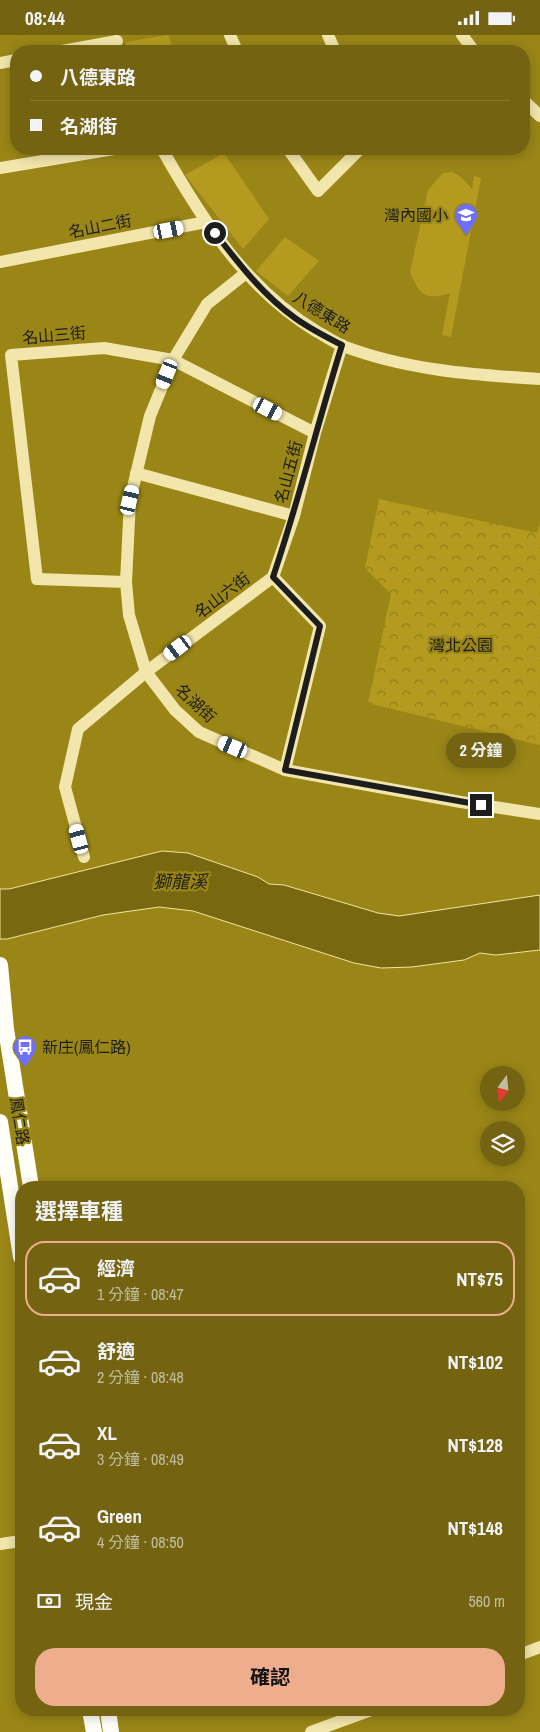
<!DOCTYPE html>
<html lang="zh-TW">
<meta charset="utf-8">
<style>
body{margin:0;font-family:"Archivo Narrow","Noto Sans TC",sans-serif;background:#796a1a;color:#f1f3f6;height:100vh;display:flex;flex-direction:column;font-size:19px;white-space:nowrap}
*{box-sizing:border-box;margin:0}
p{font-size:16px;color:#c2bd9f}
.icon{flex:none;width:28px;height:28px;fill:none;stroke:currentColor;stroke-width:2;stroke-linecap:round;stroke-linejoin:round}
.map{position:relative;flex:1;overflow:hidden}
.sheet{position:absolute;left:15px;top:1146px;width:510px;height:535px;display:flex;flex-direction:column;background:#746411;border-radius:20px;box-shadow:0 2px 12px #0003}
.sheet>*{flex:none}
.top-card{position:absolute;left:10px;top:10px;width:520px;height:110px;border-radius:20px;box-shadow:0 2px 12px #0003;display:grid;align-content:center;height:110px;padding:0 20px;background:#746411}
.needle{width:32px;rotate:195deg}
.buttons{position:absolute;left:480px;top:1031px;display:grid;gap:10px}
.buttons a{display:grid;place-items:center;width:45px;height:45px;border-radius:50%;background:#746411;box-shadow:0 2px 12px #0003;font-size:25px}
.end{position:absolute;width:22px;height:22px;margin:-11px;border:6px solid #1d1d1d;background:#fff;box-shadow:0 0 0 2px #fff}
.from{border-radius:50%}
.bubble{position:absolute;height:35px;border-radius:18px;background:#746411;box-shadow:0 2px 12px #0003;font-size:16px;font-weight:700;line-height:35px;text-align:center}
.car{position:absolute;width:15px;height:30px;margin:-15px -8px;border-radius:6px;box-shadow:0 0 4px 1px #0007;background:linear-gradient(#fff 24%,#345 0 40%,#fff 0 76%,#345 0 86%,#fff 0)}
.top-card b{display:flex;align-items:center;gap:18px;height:48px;font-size:19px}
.top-card b+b{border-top:1px solid #867831}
.top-card i{width:12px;height:12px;background:#f1f3f6}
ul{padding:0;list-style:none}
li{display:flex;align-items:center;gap:15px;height:75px;margin:0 10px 8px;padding:0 10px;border:2px solid transparent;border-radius:20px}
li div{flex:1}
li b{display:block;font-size:19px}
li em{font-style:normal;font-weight:700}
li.on{border-color:#eead8d}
li>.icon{width:45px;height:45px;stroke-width:1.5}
h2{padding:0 20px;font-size:22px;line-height:60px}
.pay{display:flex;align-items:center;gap:12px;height:55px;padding:0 20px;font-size:19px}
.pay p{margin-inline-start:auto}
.action{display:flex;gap:10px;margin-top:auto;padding:10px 20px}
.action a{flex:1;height:58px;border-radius:20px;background:#eead8d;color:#111;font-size:20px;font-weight:700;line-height:58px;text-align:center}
.status{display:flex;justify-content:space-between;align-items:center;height:35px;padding:0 25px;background:#746411;direction:ltr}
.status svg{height:14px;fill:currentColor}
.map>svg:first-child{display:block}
.green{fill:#b49b1f}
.park{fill:url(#park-crowns)}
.water{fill:#78680f;stroke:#f4e59f}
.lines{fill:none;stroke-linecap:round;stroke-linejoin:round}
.minor{stroke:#f2e6ac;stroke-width:12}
.major{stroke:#fffef7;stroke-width:16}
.route{stroke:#1d1d1d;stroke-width:6}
.labels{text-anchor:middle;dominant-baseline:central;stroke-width:4.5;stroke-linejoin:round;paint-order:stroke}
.poi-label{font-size:16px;fill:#1d1d1d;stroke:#9a8617;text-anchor:end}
.street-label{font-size:16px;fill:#1d1d1d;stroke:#9a8617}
.park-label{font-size:16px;fill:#1d1c1b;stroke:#9a8617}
.water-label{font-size:18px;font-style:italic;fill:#1d1c19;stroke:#9a8617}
</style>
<div class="status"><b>08:44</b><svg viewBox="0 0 49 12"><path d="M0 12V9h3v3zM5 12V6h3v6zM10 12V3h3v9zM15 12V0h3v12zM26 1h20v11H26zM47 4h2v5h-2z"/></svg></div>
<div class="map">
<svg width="540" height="1697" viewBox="0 0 540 1697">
<defs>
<pattern id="park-crowns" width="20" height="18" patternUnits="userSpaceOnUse" patternTransform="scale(1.25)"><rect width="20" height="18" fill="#b49b1f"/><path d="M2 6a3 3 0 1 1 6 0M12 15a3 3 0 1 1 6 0" fill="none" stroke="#927e1b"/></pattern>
</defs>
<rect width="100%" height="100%" fill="#9a8617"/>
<path class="green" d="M168 0 174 16H129L125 7Z
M224 118 269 184 243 214 185 140Z
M452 137C461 141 466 147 472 154L474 141 481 143 451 302 442 300 450 258C426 266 419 260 410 237L428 155 443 138Z
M285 202 319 226 288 261 256 236Z"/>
<path class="park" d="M379 464 537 498 540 489V710L368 668 391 559 365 533Z"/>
<path class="water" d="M162 816 188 818 258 842 269 849 284 850 378 878 399 881 540 860V915L496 920 480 918 464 925 412 932 381 933 354 928 193 876 159 872 103 880 7 904H0V854H9Z"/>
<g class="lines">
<path class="minor" d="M230 0 237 16
M328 0 335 16
M462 0 474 16
M62 16 117 6
M0 28 16 25
M524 66 540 81
M162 114C201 183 246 254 316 296 325 301 334 307 343 311 406 335 473 340 540 344
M288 114 318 156 360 114
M0 133 114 114
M0 227 206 187
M246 238 207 269 173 325 150 381 130 465 126 547 129 580 146 637 175 675 199 697 285 735 461 767 540 779
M315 398 342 310
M273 542 294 481
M126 547 37 544 11 320 104 313 173 325 315 398 294 481 136 438
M84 822 65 752 78 694 146 637 273 542 320 591 285 735
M0 1509 21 1506
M519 1620 540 1612
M311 1697 371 1675"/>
<path class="major" d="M0 930 6 994 31 1152
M0 1087 21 1222
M90 1675 94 1697
M108 1675 111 1697"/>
</g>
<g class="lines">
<path class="route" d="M215 198C239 229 263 260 295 283 309 293 326 302 342 310 318 387 299 465 273 542L320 591 285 735 481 770"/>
</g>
<defs>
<g id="school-pin" transform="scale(1.25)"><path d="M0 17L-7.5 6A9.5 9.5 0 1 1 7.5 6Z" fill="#6d6fff" stroke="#9a8617"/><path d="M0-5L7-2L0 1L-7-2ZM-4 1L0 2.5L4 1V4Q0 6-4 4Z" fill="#fff"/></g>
<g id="bus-pin" transform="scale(1.25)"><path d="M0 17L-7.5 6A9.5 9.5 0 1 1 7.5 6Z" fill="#6d6fff" stroke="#9a8617"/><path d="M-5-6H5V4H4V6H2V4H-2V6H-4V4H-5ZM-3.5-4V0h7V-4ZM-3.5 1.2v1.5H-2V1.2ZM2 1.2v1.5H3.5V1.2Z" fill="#fff"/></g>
</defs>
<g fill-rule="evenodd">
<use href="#school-pin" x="466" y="180"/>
<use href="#bus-pin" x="25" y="1012"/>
</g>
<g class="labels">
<g class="poi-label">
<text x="448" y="180">灣內國小</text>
<text x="42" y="1012" text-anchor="start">新庄(鳳仁路)</text>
</g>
<g class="street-label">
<text transform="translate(100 191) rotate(-11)">名山二街</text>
<text transform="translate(322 277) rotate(32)">八德東路</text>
<text transform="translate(54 300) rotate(-5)">名山三街</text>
<text transform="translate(288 437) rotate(-75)">名山五街</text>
<text transform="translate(222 560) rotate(-37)">名山六街</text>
<text transform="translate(196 668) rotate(43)">名湖街</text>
<text transform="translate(20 1086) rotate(81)">鳳仁路</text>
</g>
<g class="park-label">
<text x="461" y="610">灣北公園</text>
</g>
<g class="water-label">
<text x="180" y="846">獅龍溪</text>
</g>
</g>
</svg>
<div class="buttons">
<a><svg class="needle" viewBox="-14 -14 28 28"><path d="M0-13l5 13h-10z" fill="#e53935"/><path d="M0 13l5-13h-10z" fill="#c2bd9f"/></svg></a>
<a><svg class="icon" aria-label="layers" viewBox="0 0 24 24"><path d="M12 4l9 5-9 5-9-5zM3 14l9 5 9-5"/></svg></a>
</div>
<i class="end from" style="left:215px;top:198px"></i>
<i class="end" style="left:481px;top:770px"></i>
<div class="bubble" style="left:446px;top:698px;width:70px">2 分鐘</div>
<i class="car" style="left:169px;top:195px;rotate:79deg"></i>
<i class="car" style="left:167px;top:339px;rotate:202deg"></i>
<i class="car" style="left:268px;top:374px;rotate:117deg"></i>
<i class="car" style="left:130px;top:465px;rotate:13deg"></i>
<i class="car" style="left:178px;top:613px;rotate:233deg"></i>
<i class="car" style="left:233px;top:712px;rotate:293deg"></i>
<i class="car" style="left:79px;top:804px;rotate:345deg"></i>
<div class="top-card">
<b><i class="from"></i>八德東路</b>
<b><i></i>名湖街</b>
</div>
<section class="sheet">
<h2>選擇車種</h2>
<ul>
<li class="on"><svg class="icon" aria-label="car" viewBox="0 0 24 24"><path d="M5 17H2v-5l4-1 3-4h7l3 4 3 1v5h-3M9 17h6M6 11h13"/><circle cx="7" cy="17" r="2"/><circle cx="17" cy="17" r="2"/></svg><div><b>經濟</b><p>1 分鐘 · 08:47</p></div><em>NT$75</em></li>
<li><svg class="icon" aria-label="car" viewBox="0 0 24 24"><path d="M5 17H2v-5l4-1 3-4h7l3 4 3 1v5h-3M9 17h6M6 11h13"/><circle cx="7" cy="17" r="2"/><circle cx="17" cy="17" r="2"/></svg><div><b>舒適</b><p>2 分鐘 · 08:48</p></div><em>NT$102</em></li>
<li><svg class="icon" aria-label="car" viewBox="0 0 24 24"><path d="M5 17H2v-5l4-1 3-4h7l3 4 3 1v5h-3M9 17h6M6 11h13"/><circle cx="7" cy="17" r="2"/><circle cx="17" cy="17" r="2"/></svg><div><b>XL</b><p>3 分鐘 · 08:49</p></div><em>NT$128</em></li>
<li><svg class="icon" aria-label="car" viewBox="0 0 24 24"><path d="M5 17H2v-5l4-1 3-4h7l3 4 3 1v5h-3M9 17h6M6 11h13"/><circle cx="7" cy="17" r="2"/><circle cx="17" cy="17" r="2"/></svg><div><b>Green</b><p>4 分鐘 · 08:50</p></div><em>NT$148</em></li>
</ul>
<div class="pay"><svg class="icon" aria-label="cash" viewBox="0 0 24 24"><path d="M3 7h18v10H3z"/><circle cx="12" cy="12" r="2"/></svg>現金<p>560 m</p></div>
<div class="action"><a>確認</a></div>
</section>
</div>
